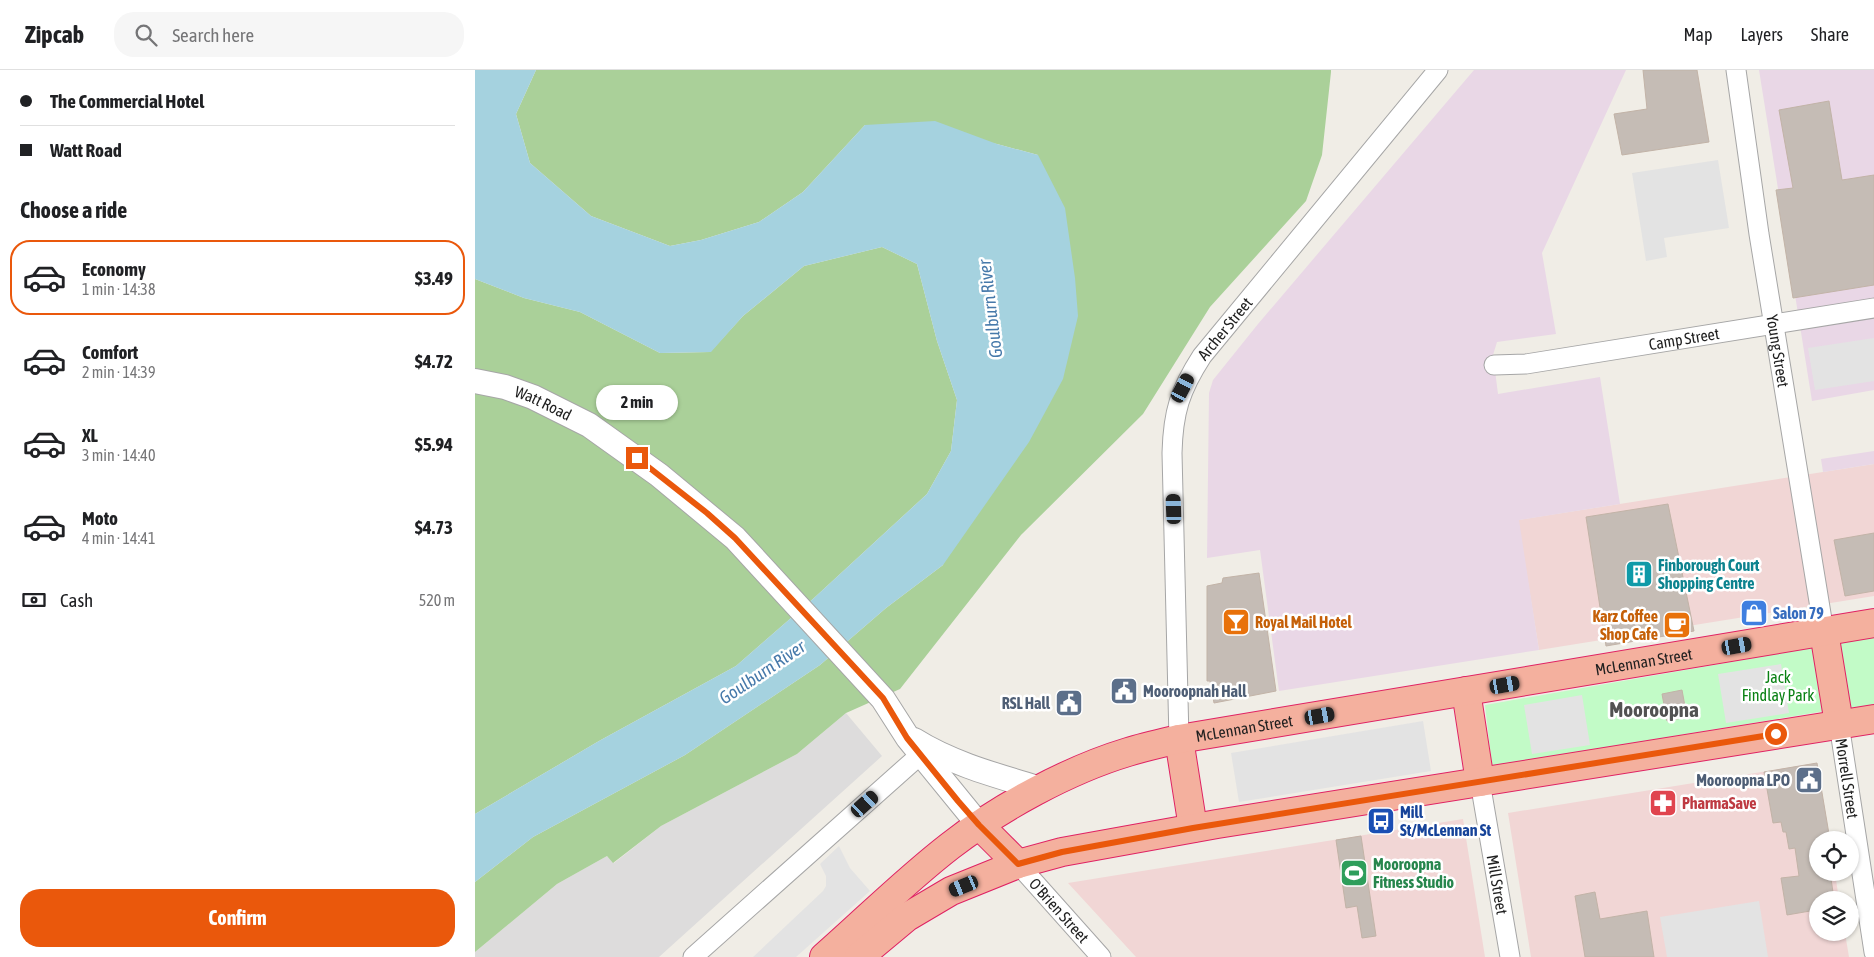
<!DOCTYPE html>
<meta charset="utf-8">
<style>
body{margin:0;font-family:"Asap Condensed",sans-serif;background:#f6f6f6;color:#202124;height:100vh;display:flex;flex-direction:column;font-size:19px;white-space:nowrap}
*{box-sizing:border-box;margin:0}
p{font-size:16px;color:#757577}
.icon{flex:none;width:28px;height:28px;fill:none;stroke:currentColor;stroke-width:2;stroke-linecap:round;stroke-linejoin:round}
.map{position:relative;flex:1;overflow:hidden}
.side{display:flex;flex-direction:column;background:#fff;width:475px}
.side>*{flex:none}
.top-card{display:grid;align-content:center;height:110px;padding:0 20px;background:#fff}
.fabs{position:absolute;left:1334px;top:761px;display:grid;gap:10px}
.fabs a{display:grid;place-items:center;width:50px;height:50px;border-radius:50%;background:#fff;box-shadow:0 1px 4px #0004;font-size:25px}
.end{position:absolute;width:22px;height:22px;margin:-11px;border:6px solid #ea580c;background:#fff;box-shadow:0 0 0 2px #fff}
.from{border-radius:50%}
.bubble{position:absolute;height:35px;border-radius:18px;background:#fff;box-shadow:0 1px 4px #0004;font-size:16px;font-weight:700;line-height:35px;text-align:center}
.car{position:absolute;width:15px;height:30px;margin:-15px -8px;border-radius:6px;box-shadow:0 0 4px 1px #0007;background:linear-gradient(#222 24%,#8ab4d8 0 40%,#222 0 76%,#8ab4d8 0 86%,#222 0)}
.top-card b{display:flex;align-items:center;gap:18px;height:48px;font-size:19px}
.top-card b+b{border-top:1px solid #e0e0e0}
.top-card i{width:12px;height:12px;background:#202124}
ul{padding:0;list-style:none}
li{display:flex;align-items:center;gap:15px;height:75px;margin:0 10px 8px;padding:0 10px;border:2px solid transparent;border-radius:20px}
li div{flex:1}
li b{display:block;font-size:19px}
li em{font-style:normal;font-weight:700}
li.selected{border-color:#ea580c}
li>.icon{width:45px;height:45px;stroke-width:1.5}
h2{padding:0 20px;font-size:22px;line-height:60px}
.pay{display:flex;align-items:center;gap:12px;height:55px;padding:0 20px;font-size:19px}
.pay p{margin-inline-start:auto}
.button{display:flex;gap:10px;margin-top:auto;padding:10px 20px}
.button a{flex:1;height:58px;border-radius:20px;background:#ea580c;color:#fff;font-size:20px;font-weight:700;line-height:58px;text-align:center}
header{display:flex;align-items:center;gap:30px;box-sizing:border-box;height:70px;padding:0 25px;background:#fff;border-bottom:1px solid #e0e0e0}
header strong{font-size:24px}
nav{display:flex;gap:28px;margin-inline-start:auto;font-size:18px}
.search{width:350px;height:45px;background:#f6f6f6;display:flex;align-items:center;gap:12px;box-sizing:border-box;padding:0 18px;border-radius:20px;color:#757577;font-size:19px}
main{display:flex;flex:1;min-height:0}
.map>svg:first-child{display:block}
.residential{fill:#dddcdc}
.commercial{fill:#f1d6d5}
.industrial{fill:#e9d7e6}
.forest{fill:#aad099}
.park{fill:#c2fbc7}
.parking{fill:#e3e3e3}
.water{fill:#a5d2df}
.building{fill:#c5bcb5;stroke:#c2b3a7}
.lines{fill:none;stroke-linecap:round;stroke-linejoin:round}
.minor-casing{stroke:#a6a6a6;stroke-width:21}
.tertiary-casing{stroke:#a6a6a6;stroke-width:26}
.trunk-casing{stroke:#df2263;stroke-width:30}
.minor{stroke:#fff;stroke-width:19}
.tertiary{stroke:#fff;stroke-width:24}
.trunk{stroke:#f4b09e;stroke-width:28}
.route{stroke:#ea580c;stroke-width:6}
.labels{text-anchor:middle;dominant-baseline:central;stroke-width:5;stroke-linejoin:round;paint-order:stroke}
.street-label{font-size:16px;fill:#1f1f1f;stroke:#fff}
.culture-label{font-size:16px;font-weight:bold;fill:#0d838f;stroke:#fff;text-anchor:start}
.shop-label{font-size:16px;font-weight:bold;fill:#366cbe;stroke:#fff;text-anchor:start}
.food-label{font-size:16px;font-weight:bold;fill:#c56008;stroke:#fff;text-anchor:end}
.park-label{font-size:16px;fill:#098113;stroke:#fff}
.service-label{font-size:16px;font-weight:bold;fill:#4e5e75;stroke:#fff;text-anchor:end}
.health-label{font-size:16px;font-weight:bold;fill:#be3a42;stroke:#fff;text-anchor:start}
.transit-label{font-size:16px;font-weight:bold;fill:#164399;stroke:#fff;text-anchor:start}
.leisure-label{font-size:16px;font-weight:bold;fill:#27864d;stroke:#fff;text-anchor:start}
.water-label{font-size:18px;font-style:italic;fill:#4679aa;stroke:#fff}
.district-label{font-size:21px;font-weight:bold;fill:#525252;stroke:#fff}
</style>
<header>
<strong>Zipcab</strong>
<div class="search"><svg class="icon" aria-label="search" viewBox="0 0 24 24"><circle cx="10" cy="10" r="6"/><path d="M15 15l6 6"/></svg>Search here</div>
<nav><a>Map</a><a>Layers</a><a>Share</a></nav>
</header>
<main>
<section class="side">
<div class="top-card">
<b><i class="from"></i>The Commercial Hotel</b>
<b><i></i>Watt Road</b>
</div>
<h2>Choose a ride</h2>
<ul>
<li class="selected"><svg class="icon" aria-label="car" viewBox="0 0 24 24"><path d="M5 17H2v-5l4-1 3-4h7l3 4 3 1v5h-3M9 17h6M6 11h13"/><circle cx="7" cy="17" r="2"/><circle cx="17" cy="17" r="2"/></svg><div><b>Economy</b><p>1 min · 14:38</p></div><em>$3.49</em></li>
<li><svg class="icon" aria-label="car" viewBox="0 0 24 24"><path d="M5 17H2v-5l4-1 3-4h7l3 4 3 1v5h-3M9 17h6M6 11h13"/><circle cx="7" cy="17" r="2"/><circle cx="17" cy="17" r="2"/></svg><div><b>Comfort</b><p>2 min · 14:39</p></div><em>$4.72</em></li>
<li><svg class="icon" aria-label="car" viewBox="0 0 24 24"><path d="M5 17H2v-5l4-1 3-4h7l3 4 3 1v5h-3M9 17h6M6 11h13"/><circle cx="7" cy="17" r="2"/><circle cx="17" cy="17" r="2"/></svg><div><b>XL</b><p>3 min · 14:40</p></div><em>$5.94</em></li>
<li><svg class="icon" aria-label="car" viewBox="0 0 24 24"><path d="M5 17H2v-5l4-1 3-4h7l3 4 3 1v5h-3M9 17h6M6 11h13"/><circle cx="7" cy="17" r="2"/><circle cx="17" cy="17" r="2"/></svg><div><b>Moto</b><p>4 min · 14:41</p></div><em>$4.73</em></li>
</ul>
<div class="pay"><svg class="icon" aria-label="cash" viewBox="0 0 24 24"><path d="M3 7h18v10H3z"/><circle cx="12" cy="12" r="2"/></svg>Cash<p>520 m</p></div>
<div class="button"><a>Confirm</a></div>
</section>
<div class="map">
<svg width="1399" height="887" viewBox="0 0 1399 887">
<rect width="100%" height="100%" fill="#f0ede6"/>
<path class="residential" d="M371 643 407 686 184 887H0V882L82 814 132 786 139 793 186 756 322 684Z"/>
<path class="commercial" d="M1399 394V526L1064 580 1043 450Z
M1342 693 1355 770H1342V802L1360 803 1364 830H1342V862L1370 863 1374 887H1056L1033 743Z
M988 749 1010 887H661L593 813Z"/>
<path class="industrial" d="M999 0H1151L1067 183 1081 264 1022 272 1018 285 1023 324 1125 307 1145 434 1044 450 1064 580 804 621 785 480 732 488 734 323 738 310 783 254Z
M1284 0H1399V320L1337 331Z
M1399 381V394L1348 402 1346 389Z"/>
<path class="forest" d="M61 0H856V2L847 85 831 131 735 237 668 344 546 465 425 619 371 643 322 684 186 756 138 793 132 786 82 814 0 882V812L58 767 210 685 345 595 411 538 468 495 563 85 522 74 390 55 328 122 284 152 226 170 195 176 116 146 55 93 41 44Z
M407 177 442 194 462 271 482 330 476 381 452 424 339 528 261 596 124 671 0 744V209L49 228 105 242 185 283 235 282 268 246 329 196Z"/>
<path class="park" d="M1399 565V636L1371 641 1362 571Z
M1343 577 1350 641 1017 696 1010 635Z"/>
<path class="parking" d="M1243 90 1254 158 1189 168 1192 187 1171 191 1157 103Z
M1399 268V311L1340 320 1333 278Z
M1306 594 1314 643 1251 653 1243 604Z
M1107 625 1115 675 1057 684 1049 635Z
M948 651 956 701 764 732 756 683Z
M364 776 375 798 395 821 321 887H278L348 821 351 816V806L345 794Z
M1284 831 1293 887H1192L1185 847Z"/>
<path class="water" d="M0 0H61L41 44 55 93 116 146 195 176 226 170 284 152 328 122 390 55 460 51 522 74 563 85 590 138 600 208 603 246 588 309 554 372 468 495 411 538 345 595 210 685 58 767 0 812V744L124 671 261 596 339 528 452 424 476 381 482 330 462 271 442 194 407 177 329 196 268 246 236 282 185 283 105 242 49 228 0 209Z"/>
<path class="building" d="M1168 0H1222L1234 72 1147 85 1139 44 1172 39Z
M1354 31 1367 110 1399 105V215L1318 228 1301 120 1318 118 1304 40Z
M1193 434 1219 561 1131 576 1111 447Z
M1399 463V521L1370 526 1359 470Z
M784 503 801 621 739 633 735 611H732V516L747 513 748 508Z
M1207 620 1212 647 1192 651 1187 624Z
M1342 693 1355 770H1342V802H1355L1359 829 1342 830 1340 832 1341 840 1312 845 1306 808 1324 806 1320 778 1314 779 1311 762H1308L1306 752 1298 753 1289 702Z
M886 766 901 866 887 868 882 836 871 838 861 770Z
M1120 822 1125 849 1172 841 1179 887H1110L1100 826Z"/>
<g class="lines">
<g class="minor-casing">
<g id="minor">
<path id="s1" d="M1261 0 1284 164 1349 562"/>
<path id="s2" d="M1019 295 1051 294 1399 238"/>
<path id="s3" d="M1364 654 1399 882"/>
<path id="s4" d="M704 669 697 383C698 342 705 320 727 286L963 0"/>
<path id="s5" d="M1005 712 1035 887"/>
<path id="s6" d="M543 794 626 887"/>
<path d="M218 887 445 685"/>
</g>
</g>
<g class="tertiary-casing">
<g id="tertiary">
<path id="s7" d="M0 311 30 317 58 327 114 355 184 405 260 468 408 629 433 668 504 755"/>
<path d="M439 670C477 694 523 706 566 719"/>
</g>
</g>
<g class="trunk-casing">
<g id="trunk">
<path d="M1349 562 1364 654"/>
<path d="M991 621 1005 712"/>
<path d="M704 669 718 758"/>
<path d="M504 755 543 794"/>
<path id="s8" d="M349 887C391 850 431 810 475 776 524 738 593 700 653 682 669 677 687 673 704 669L1399 553"/>
<path d="M384 887 432 847 476 821 543 794 587 782 742 754 1399 649"/>
</g>
</g>
<use href="#minor" class="minor"/>
<use href="#tertiary" class="tertiary"/>
<use href="#trunk" class="trunk"/>
</g>
<g class="lines">
<path class="route" d="M162 388 232 443 260 468 408 628 432 668 483 731 504 755 543 794 587 782 718 758 1301 664"/>
</g>
<defs>
<g id="building-square" transform="scale(1.4375)"><rect x="-9" y="-9" width="18" height="18" rx="4" fill="#0f9aa8" stroke="#fff"/><path d="M-4-6H4V6H1V3H-1V6H-4ZM-2.5-4.3h1.7v1.8h-1.7ZM.8-4.3h1.7v1.8H.8ZM-2.5-1h1.7V.8h-1.7ZM.8-1h1.7V.8H.8Z" fill="#fff"/></g>
<g id="shop-square" transform="scale(1.4375)"><rect x="-9" y="-9" width="18" height="18" rx="4" fill="#3f7fe0" stroke="#fff"/><path d="M-5-2.5h2.3a2.7 3.5 0 0 1 5.4 0H5L5.5 6h-11ZM-1.5-2.5h3a1.5 2.3 0 0 0-3 0Z" fill="#fff"/></g>
<g id="bar-square" transform="scale(1.4375)"><rect x="-9" y="-9" width="18" height="18" rx="4" fill="#e8710a" stroke="#fff"/><path d="M-6-5H6L.8 .8V4.5H3.5V6h-7V4.5H-.8V.8Z" fill="#fff"/></g>
<g id="cafe-square" transform="scale(1.4375)"><rect x="-9" y="-9" width="18" height="18" rx="4" fill="#e8710a" stroke="#fff"/><path d="M-5.5-4.5H6V0H3Q3 3.5 0 3.5H-2.5Q-5.5 3.5-5.5 0ZM3-3.2v2h1.7v-2ZM-6 4.5H4V6H-6Z" fill="#fff"/></g>
<g id="civic-square" transform="scale(1.4375)"><rect x="-9" y="-9" width="18" height="18" rx="4" fill="#5c6f8a" stroke="#fff"/><path d="M-.6-6.5H3V-4.5H.6V-3L4-1V1h2V6H-6V1h2V-1L-.6-3ZM-1.2 2.5V6h2.4V2.5Z" fill="#fff"/></g>
<g id="pharmacy-square" transform="scale(1.4375)"><rect x="-9" y="-9" width="18" height="18" rx="4" fill="#e0444e" stroke="#fff"/><path d="M-2-6h4v4h4v4h-4v4h-4v-4h-4v-4h4Z" fill="#fff"/></g>
<g id="bus-square" transform="scale(1.4375)"><rect x="-9" y="-9" width="18" height="18" rx="4" fill="#1a4fb4" stroke="#fff"/><path d="M-5-6H5V4H4V6H2V4H-2V6H-4V4H-5ZM-3.5-4V0h7V-4ZM-3.5 1.2v1.5H-2V1.2ZM2 1.2v1.5H3.5V1.2Z" fill="#fff"/></g>
<g id="stadium-square" transform="scale(1.4375)"><rect x="-9" y="-9" width="18" height="18" rx="4" fill="#2e9e5b" stroke="#fff"/><path d="M0-5a6.5 5 0 1 0 0 10a6.5 5 0 1 0 0-10ZM-3.5-1.8h7v3.6h-7Z" fill="#fff"/></g>
</defs>
<g fill-rule="evenodd">
<use href="#building-square" x="1164" y="504"/>
<use href="#shop-square" x="1279" y="543"/>
<use href="#bar-square" x="761" y="552"/>
<use href="#cafe-square" x="1202" y="555"/>
<use href="#civic-square" x="649" y="621"/>
<use href="#civic-square" x="594" y="633"/>
<use href="#civic-square" x="1334" y="710"/>
<use href="#pharmacy-square" x="1188" y="733"/>
<use href="#bus-square" x="906" y="751"/>
<use href="#stadium-square" x="879" y="803"/>
</g>
<g class="labels">
<g class="street-label">
<text stroke="none"><textPath href="#s4" startOffset="425">Archer Street</textPath></text>
<text stroke="none"><textPath href="#s2" startOffset="192">Camp Street</textPath></text>
<text stroke="none"><textPath href="#s1" startOffset="284">Young Street</textPath></text>
<text stroke="none"><textPath href="#s7" startOffset="72">Watt Road</textPath></text>
<text stroke="none"><textPath href="#s8" startOffset="894">McLennan Street</textPath></text>
<text stroke="none"><textPath href="#s8" startOffset="489">McLennan Street</textPath></text>
<text stroke="none"><textPath href="#s3" startOffset="55">Morrell Street</textPath></text>
<text stroke="none"><textPath href="#s5" startOffset="104">Mill Street</textPath></text>
<text stroke="none"><textPath href="#s6" startOffset="62">O'Brien Street</textPath></text>
</g>
<g class="culture-label">
<text x="1183" y="495">Finborough Court<tspan x="1183" dy="18">Shopping Centre</tspan></text>
</g>
<g class="shop-label">
<text x="1298" y="543">Salon 79</text>
</g>
<g class="food-label">
<text x="1183" y="546">Karz Coffee<tspan x="1183" dy="18">Shop Cafe</tspan></text>
<text x="780" y="552" text-anchor="start">Royal Mail Hotel</text>
</g>
<g class="park-label">
<text x="1303" y="607">Jack<tspan x="1303" dy="18">Findlay Park</tspan></text>
</g>
<g class="service-label">
<text x="668" y="621" text-anchor="start">Mooroopnah Hall</text>
<text x="575" y="633">RSL Hall</text>
<text x="1315" y="710">Mooroopna LPO</text>
</g>
<g class="health-label">
<text x="1207" y="733">PharmaSave</text>
</g>
<g class="transit-label">
<text x="925" y="742">Mill<tspan x="925" dy="18">St/McLennan St</tspan></text>
</g>
<g class="leisure-label">
<text x="898" y="794">Mooroopna<tspan x="898" dy="18">Fitness Studio</tspan></text>
</g>
<g class="water-label">
<text transform="translate(515 239) rotate(-97)">Goulburn River</text>
<text transform="translate(287 602) rotate(-34)">Goulburn River</text>
</g>
<g class="district-label">
<text x="1179" y="639">Mooroopna</text>
</g>
</g>
</svg>
<div class="fabs">
<a><svg class="icon" aria-label="locate" viewBox="0 0 24 24"><circle cx="12" cy="12" r="6"/><path d="M12 2v4M12 18v4M2 12h4M18 12h4"/></svg></a>
<a><svg class="icon" aria-label="layers" viewBox="0 0 24 24"><path d="M12 4l9 5-9 5-9-5zM3 14l9 5 9-5"/></svg></a>
</div>
<i class="end from" style="left:1301px;top:664px"></i>
<i class="end" style="left:162px;top:388px"></i>
<div class="bubble" style="left:121px;top:315px;width:82px">2 min</div>
<i class="car" style="left:708px;top:318px;rotate:28deg"></i>
<i class="car" style="left:699px;top:439px;rotate:358deg"></i>
<i class="car" style="left:1262px;top:576px;rotate:80deg"></i>
<i class="car" style="left:1030px;top:615px;rotate:80deg"></i>
<i class="car" style="left:845px;top:646px;rotate:80deg"></i>
<i class="car" style="left:390px;top:734px;rotate:48deg"></i>
<i class="car" style="left:489px;top:816px;rotate:248deg"></i>
</div>
</main>
